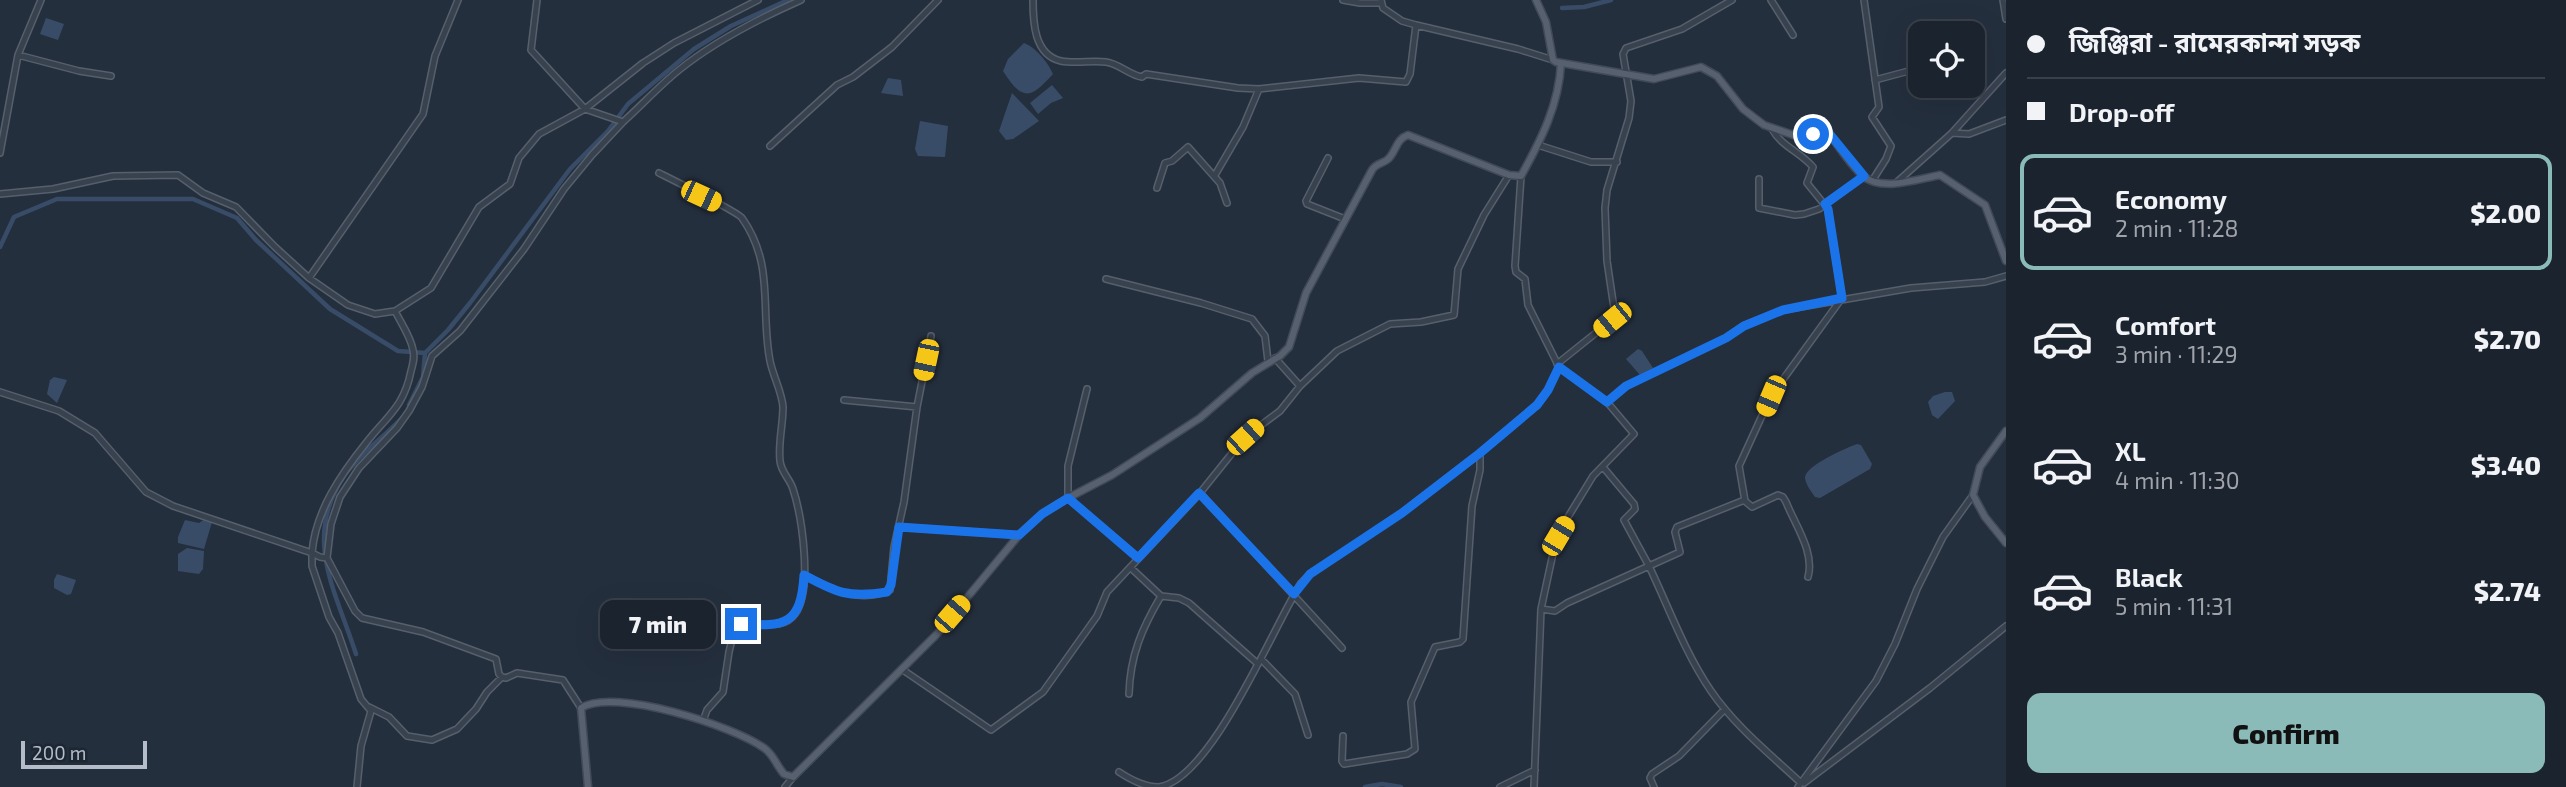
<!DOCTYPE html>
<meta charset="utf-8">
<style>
body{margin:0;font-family:"Exo 2","Noto Sans Bengali",sans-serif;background:#282f3a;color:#f1f3f6;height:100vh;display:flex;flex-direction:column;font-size:26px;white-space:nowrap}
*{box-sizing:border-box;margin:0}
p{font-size:23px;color:#a0a4aa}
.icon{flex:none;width:38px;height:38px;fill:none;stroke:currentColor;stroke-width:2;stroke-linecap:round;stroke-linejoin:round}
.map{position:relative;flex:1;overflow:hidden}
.sheet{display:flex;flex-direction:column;background:#1b232e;width:560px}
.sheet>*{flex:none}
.hud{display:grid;align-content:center;height:154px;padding:0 21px;background:#1b232e}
.controls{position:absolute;left:1908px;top:21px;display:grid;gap:14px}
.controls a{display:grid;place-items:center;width:77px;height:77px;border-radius:14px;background:#1b232e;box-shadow:0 7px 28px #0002,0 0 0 2px #39404a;font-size:35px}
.scale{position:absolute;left:21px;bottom:18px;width:126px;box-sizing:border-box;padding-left:7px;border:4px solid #b4bcc9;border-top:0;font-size:19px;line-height:24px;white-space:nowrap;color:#b4bcc9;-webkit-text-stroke:5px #1d2633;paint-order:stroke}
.end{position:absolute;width:32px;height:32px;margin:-16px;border:9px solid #1a73e8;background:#fff;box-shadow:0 0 0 4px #fff}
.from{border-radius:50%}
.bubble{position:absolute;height:49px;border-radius:14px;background:#1b232e;box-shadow:0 7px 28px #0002,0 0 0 2px #39404a;font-size:23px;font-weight:800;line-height:49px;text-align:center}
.car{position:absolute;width:21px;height:42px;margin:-21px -10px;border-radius:9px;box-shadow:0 0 5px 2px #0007;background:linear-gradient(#f5c518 24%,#345 0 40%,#f5c518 0 76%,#345 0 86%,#f5c518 0)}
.hud b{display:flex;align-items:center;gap:24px;height:66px;font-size:26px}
.hud b+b{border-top:2px solid #39404a}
.hud i{width:18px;height:18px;background:#f1f3f6}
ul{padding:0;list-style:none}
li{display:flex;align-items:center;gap:21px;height:116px;margin:0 14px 10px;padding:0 7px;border:4px solid transparent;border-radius:14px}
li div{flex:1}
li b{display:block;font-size:26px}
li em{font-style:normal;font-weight:800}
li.selected{border-color:#8bbbb9}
li>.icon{width:63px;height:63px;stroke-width:1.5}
.cta{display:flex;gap:14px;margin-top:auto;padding:14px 21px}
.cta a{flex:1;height:80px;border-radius:14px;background:#8bbbb9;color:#111;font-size:28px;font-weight:800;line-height:80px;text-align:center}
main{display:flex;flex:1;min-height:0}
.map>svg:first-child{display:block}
.water{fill:#394c67}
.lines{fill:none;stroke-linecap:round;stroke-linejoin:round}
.canal{stroke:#394c67;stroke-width:4.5}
.minor-casing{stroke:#565f6c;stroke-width:8}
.major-casing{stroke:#414a57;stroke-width:9}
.minor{stroke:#38414e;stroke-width:5}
.major{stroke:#56606e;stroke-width:6}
.route{stroke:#1a73e8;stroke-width:9}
</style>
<main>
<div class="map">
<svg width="2006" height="787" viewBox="0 0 2006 787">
<rect width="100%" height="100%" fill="#242f3e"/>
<path class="water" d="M46 18 64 24 58 40 40 34Z
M1024 43C1035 47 1048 62 1053 74 1030 99 1023 102 1003 71L1008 59Z
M888 78 901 80 903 96 881 93Z
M1052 85 1063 98 1051 103 1038 114 1030 103Z
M1012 93 1039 121 1013 139 1006 140 999 131Z
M920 121 948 126 945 157 918 156 915 149Z
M1638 349 1642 351 1653 368 1640 375 1626 359Z
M54 377 67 380 57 403 47 394 50 380Z
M1945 392H1952L1955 401 1938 419 1932 415 1928 402 1933 396Z
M1857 444 1861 445 1872 464 1870 469 1820 498 1815 497C1811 491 1805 484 1805 477 1807 465 1846 448 1857 444Z
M205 519 212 522 204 549 178 543V537L185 520 199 523Z
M187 548 204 551 203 569 199 574 178 571V554Z
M57 574 76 580 71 594 67 595 54 588V580Z"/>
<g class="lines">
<path class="canal" d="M1562 8 1584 7 1611 0
M0 247 14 217 57 199H193L237 218 256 240 330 309 398 351 425 353
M409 405 423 377 425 353 448 330 470 303 570 169 608 131 628 104 694 49 731 26 788 0
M356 654C336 591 302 539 344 476 359 454 383 438 401 419
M1365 787 1382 784 1401 787"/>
<g class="minor-casing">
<path id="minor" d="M537 0 531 50 585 109 623 122C642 105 659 86 679 70 715 41 758 19 801 0
M1033 0C1033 22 1034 55 1061 61 1076 64 1091 60 1106 62 1120 64 1129 75 1142 77L1146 74 1238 88 1259 89 1359 78 1406 82 1410 74 1416 25
M1343 0 1360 3H1380
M1381 0 1383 8 1402 21 1416 25 1518 49 1553 60
M1771 0 1793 35
M1864 0 1879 107 1872 117 1891 146 1886 159 1872 181
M2003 0 2006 19
M18 55 79 71 111 76
M1875 80 1920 68
M1952 133 1969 134 2006 120
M1538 145 1591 162H1617
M770 146 837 85 853 77 892 47 938 0
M0 153 18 55 41 0
M1328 158 1306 201 1307 204 1345 219
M659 173C671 179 738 212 742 218 775 265 760 309 770 361 773 376 782 392 783 407 783 425 778 443 780 461 781 472 790 479 793 489 802 517 813 589 795 614 781 634 751 618 735 627L729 652 723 692 707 710 703 721
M1215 175 1243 127 1259 89
M1521 176 1515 266 1516 272 1525 279 1528 305 1559 367 1607 402 1634 434 1593 476 1557 535 1541 609 1534 787
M1759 179V208L1795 215 1804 214 1819 209 1864 176
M1897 182 1952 133 2006 73
M1157 188 1165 163 1172 161 1188 147 1220 183 1227 203
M0 194 53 189 113 176 178 175 203 193 236 207 275 247 309 278 348 305 375 314 395 311 431 288 479 207 510 184 519 158 539 134 585 109 643 63 674 43 758 0
M309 278 423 114 435 56 458 0
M1106 279 1201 303 1252 319 1265 336 1268 361
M1557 364 1612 320 1615 315 1607 261 1605 208 1607 190 1629 118 1631 101 1623 54 1626 48 1682 29 1732 0
M1300 386 1337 351 1390 324 1421 322 1454 315 1458 269 1484 215 1509 175
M1087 389 1068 466V498L1138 558
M0 392 59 411 95 433 146 492 173 506 312 553V566L329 617 338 633 361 699 371 711 361 746 357 787
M844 400 917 407
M1607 402 1626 386 1726 338 1743 326 1783 310 1911 288 1985 282 2006 276
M1200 493 1342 648
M1745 501 1739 466 1771 396 1842 298 1828 209 1807 183 1813 167C1800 152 1781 146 1772 129
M899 527 1019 535
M327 558 320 557 312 553C315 512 341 474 366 443 387 416 404 407 411 371 413 364 415 357 413 350 411 337 401 323 395 311
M804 575C830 589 860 604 890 590L894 547 904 502 917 407 931 336
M1161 596 1179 598 1189 603 1258 664
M1541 609 1555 611 1567 603 1649 566 1624 520 1635 509 1634 504 1603 467
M1261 659 1295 694 1308 735
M903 670 991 730 1043 692 1097 616 1107 592 1200 493 1245 437 1280 411 1300 386 1275 358
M1129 694C1130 656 1142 628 1161 596L1131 568
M369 707 389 717 407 736 432 740 457 729 476 709 487 692 502 677
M581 708 563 680 517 673 506 678 502 677 499 674 496 659 423 632 362 618 355 611 327 558 331 524 340 497 359 468 397 428 409 411 422 387 432 356 460 331 524 249 564 189 592 155 623 122
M1343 736 1342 761 1344 764 1407 754 1415 749 1411 702 1435 647 1460 642 1463 639 1472 506 1480 470V453
M1119 772C1131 780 1144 787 1159 787 1212 779 1273 627 1301 583L1310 574 1402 513 1480 453 1537 405 1548 390 1559 367
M1801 783C1770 754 1735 726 1711 691 1685 653 1669 608 1649 566L1680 552 1675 532 1677 527 1742 501H1745L1752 507 1778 495 1783 497 1786 502C1795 525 1815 552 1808 577
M1804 783 1930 688 2006 626
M785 787 793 777
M1500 787 1535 770
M1654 787 1650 778 1652 774 1679 756 1725 709
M1798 787 1876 681 1895 644 1917 589 1943 537 1973 495"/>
</g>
<g class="major-casing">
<path id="major" d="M1536 0 1546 22 1553 60 1556 62 1654 79 1701 67 1717 76 1743 109 1764 125 1802 138 1821 132H1828C1839 146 1850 165 1863 176 1882 192 1918 179 1940 175L1985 205 2006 261
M2006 431 1980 467 1973 495 1985 517 2006 543
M588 787 581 708C614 687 733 726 764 748 774 755 776 765 784 774L793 777 936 635 1019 535 1042 514 1068 498 1112 475 1200 418 1252 373 1280 356 1289 347 1306 293 1372 170C1377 162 1385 164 1390 157 1397 148 1397 139 1408 135L1509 175 1521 176C1541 140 1559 105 1561 63"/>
</g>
<use href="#minor" class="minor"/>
<use href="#major" class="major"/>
</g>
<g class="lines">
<path class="route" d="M741 624C786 627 801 624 804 575 837 593 848 598 887 592L891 585 899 527 1019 535 1042 514 1068 498 1138 558 1199 493 1294 594 1310 574 1402 513 1480 453 1537 405 1548 390 1559 367 1607 402 1626 386 1726 338 1744 326 1783 310 1842 298 1828 209 1825 204 1864 176 1828 132 1813 134"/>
</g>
</svg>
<div class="controls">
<a><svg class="icon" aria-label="locate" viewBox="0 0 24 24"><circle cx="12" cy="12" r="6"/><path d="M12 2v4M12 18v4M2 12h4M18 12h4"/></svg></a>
</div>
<div class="scale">200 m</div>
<i class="end from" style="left:1813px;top:134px"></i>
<i class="end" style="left:741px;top:624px"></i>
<div class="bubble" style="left:600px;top:600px;width:116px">7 min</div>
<i class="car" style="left:701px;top:196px;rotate:115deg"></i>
<i class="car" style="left:1612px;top:320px;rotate:231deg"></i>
<i class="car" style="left:926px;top:360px;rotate:192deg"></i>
<i class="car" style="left:1771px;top:396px;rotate:203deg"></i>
<i class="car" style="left:1245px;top:437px;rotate:48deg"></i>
<i class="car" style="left:1558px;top:536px;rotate:31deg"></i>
<i class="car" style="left:952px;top:614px;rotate:41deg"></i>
</div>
<section class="sheet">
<div class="hud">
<b><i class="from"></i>জিঞ্জিরা - রামেরকান্দা সড়ক</b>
<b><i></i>Drop-off</b>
</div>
<ul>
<li class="selected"><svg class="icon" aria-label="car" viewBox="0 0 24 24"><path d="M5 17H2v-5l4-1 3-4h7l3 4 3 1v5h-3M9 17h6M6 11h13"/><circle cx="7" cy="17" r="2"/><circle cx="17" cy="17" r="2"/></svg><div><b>Economy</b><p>2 min · 11:28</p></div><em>$2.00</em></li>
<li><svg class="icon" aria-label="car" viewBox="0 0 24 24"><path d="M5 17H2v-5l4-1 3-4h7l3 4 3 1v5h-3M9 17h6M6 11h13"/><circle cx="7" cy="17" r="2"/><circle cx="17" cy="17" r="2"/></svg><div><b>Comfort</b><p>3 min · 11:29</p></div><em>$2.70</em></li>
<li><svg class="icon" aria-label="car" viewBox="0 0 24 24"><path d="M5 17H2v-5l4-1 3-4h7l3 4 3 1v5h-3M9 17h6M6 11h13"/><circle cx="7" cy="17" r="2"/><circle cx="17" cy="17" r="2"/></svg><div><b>XL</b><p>4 min · 11:30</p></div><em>$3.40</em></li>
<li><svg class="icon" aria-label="car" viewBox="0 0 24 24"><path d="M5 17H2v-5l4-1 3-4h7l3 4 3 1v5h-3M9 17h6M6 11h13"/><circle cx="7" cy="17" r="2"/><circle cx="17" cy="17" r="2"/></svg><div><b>Black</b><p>5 min · 11:31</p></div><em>$2.74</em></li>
</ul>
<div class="cta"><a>Confirm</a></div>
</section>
</main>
